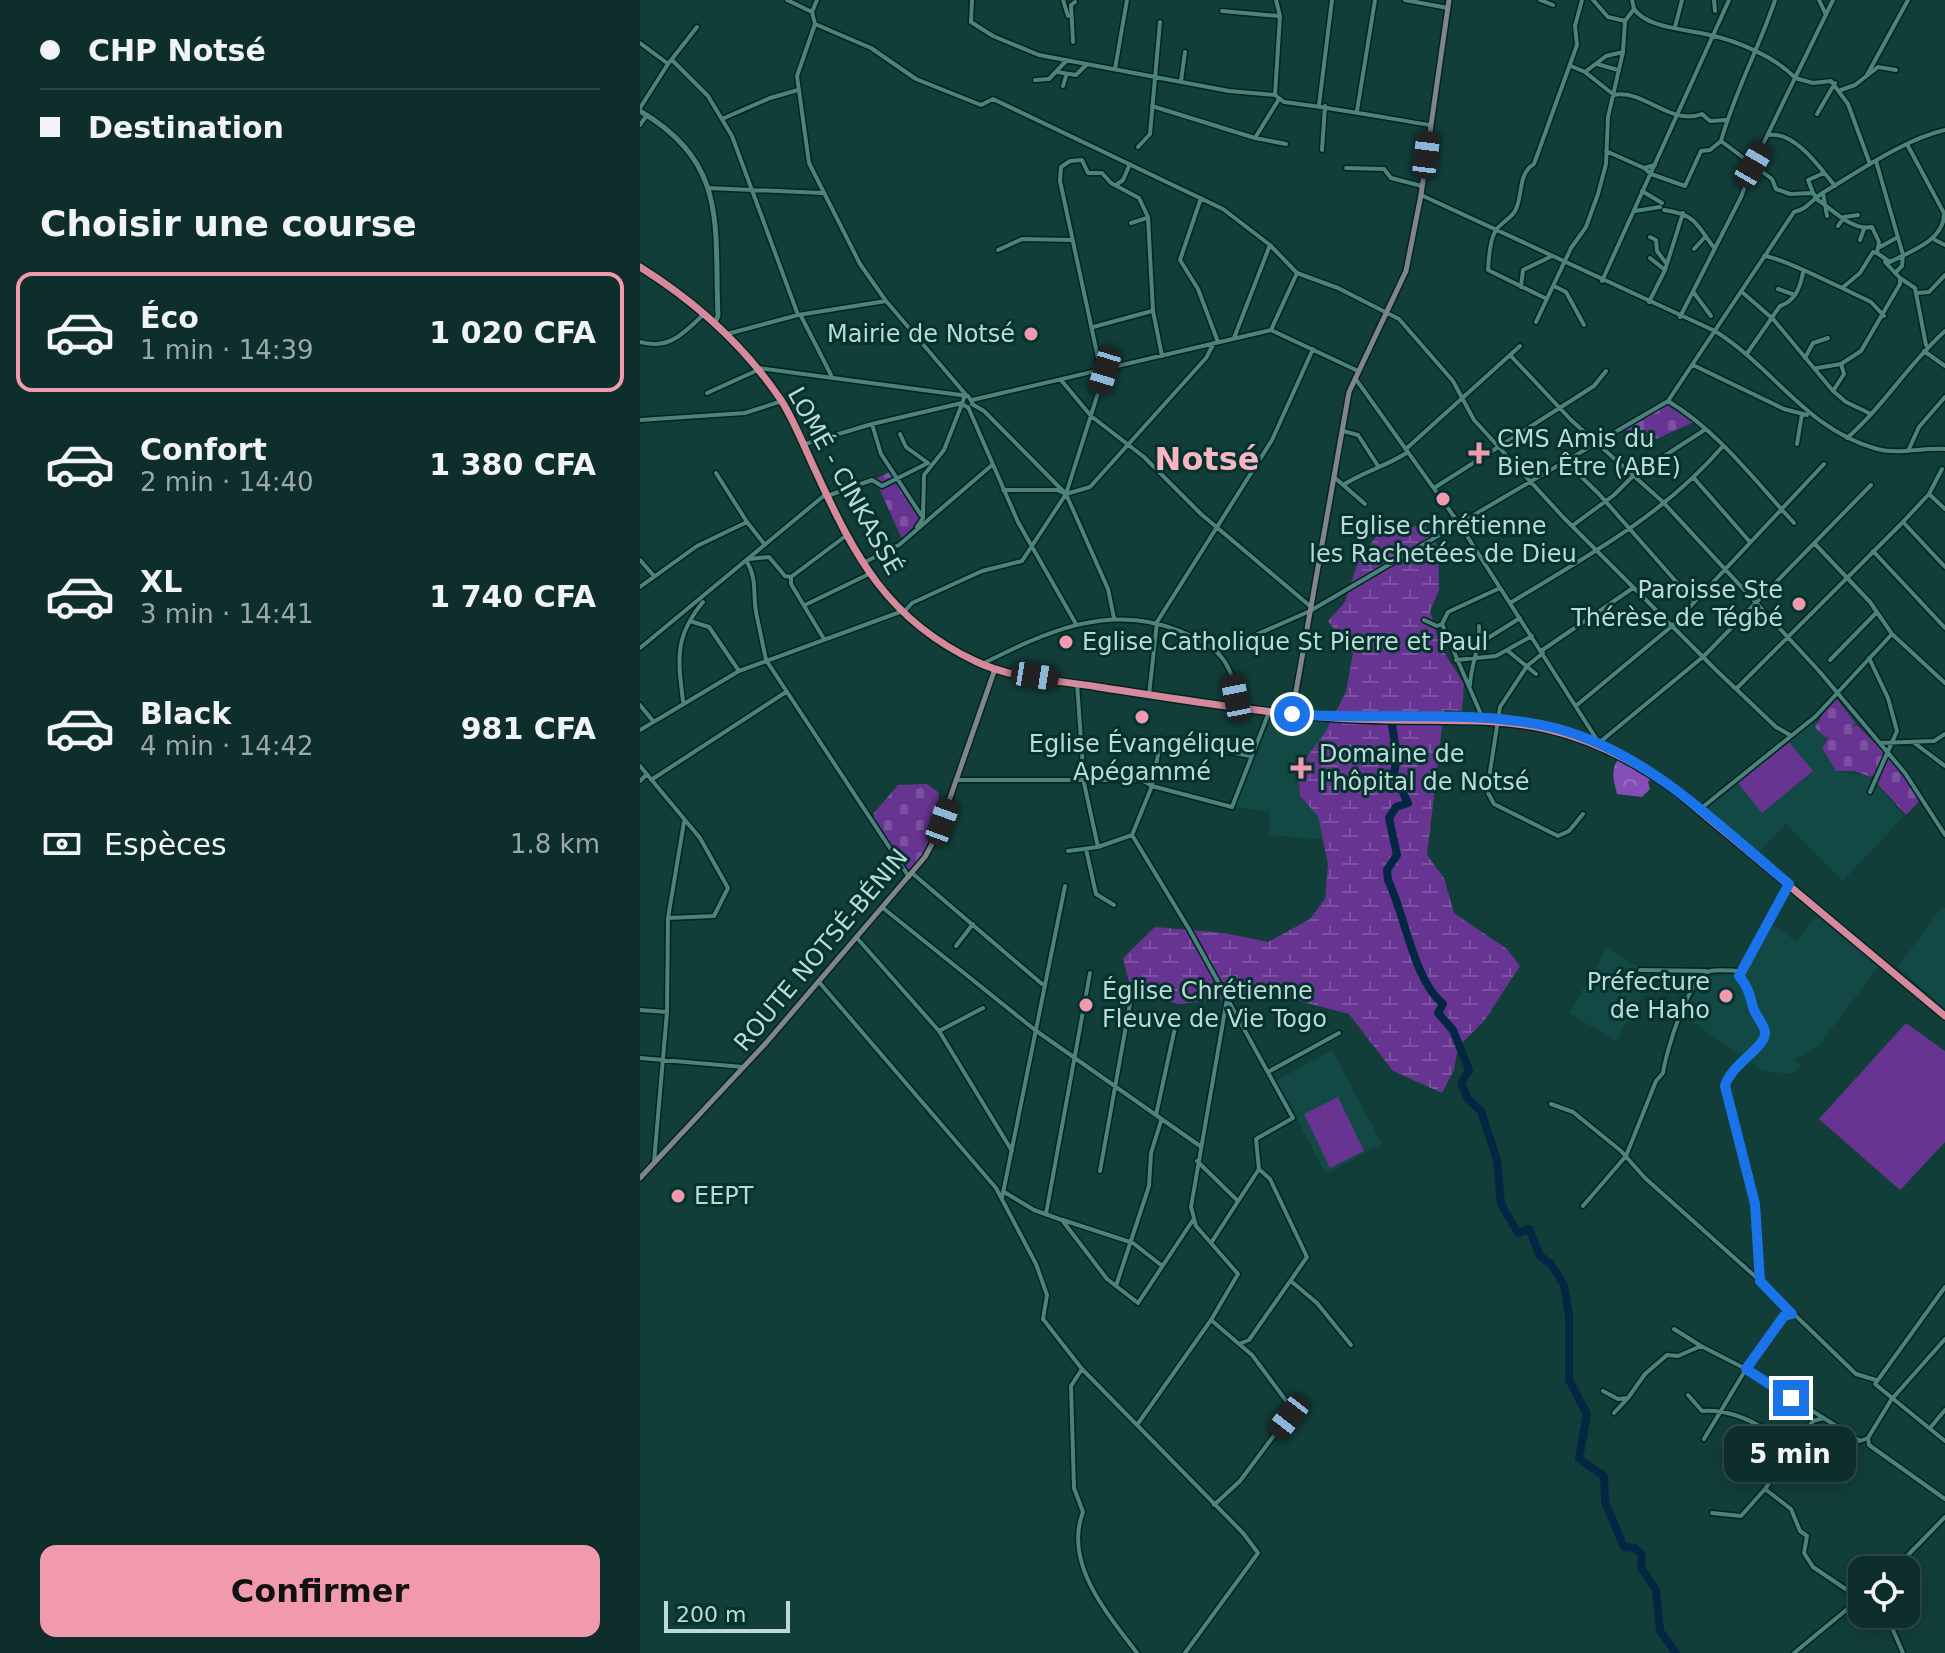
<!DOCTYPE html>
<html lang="fr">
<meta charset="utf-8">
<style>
body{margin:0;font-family:"DejaVu Sans",sans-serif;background:#173633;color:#f1f3f6;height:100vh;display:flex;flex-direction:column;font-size:30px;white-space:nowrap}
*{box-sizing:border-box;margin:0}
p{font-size:26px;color:#9ba8a9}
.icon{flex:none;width:44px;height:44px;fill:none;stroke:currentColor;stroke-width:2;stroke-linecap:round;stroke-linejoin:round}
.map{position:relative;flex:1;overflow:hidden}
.details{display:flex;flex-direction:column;background:#0e2e2b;width:640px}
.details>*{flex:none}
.top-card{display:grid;align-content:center;height:176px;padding:0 40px;background:#0e2e2b}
.controls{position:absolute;left:1208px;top:1556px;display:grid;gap:16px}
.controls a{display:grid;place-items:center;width:72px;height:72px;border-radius:16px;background:#0e2e2b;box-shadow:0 4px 20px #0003,0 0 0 2px #2e4a47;font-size:40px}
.scale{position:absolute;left:24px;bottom:20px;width:126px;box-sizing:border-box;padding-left:8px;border:4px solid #bdd9d5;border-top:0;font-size:22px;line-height:28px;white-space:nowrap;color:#bdd9d5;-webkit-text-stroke:6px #04332f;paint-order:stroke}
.end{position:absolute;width:36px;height:36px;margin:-18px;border:10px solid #1a73e8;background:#fff;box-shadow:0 0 0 4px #fff}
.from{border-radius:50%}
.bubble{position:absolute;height:56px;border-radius:16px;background:#0e2e2b;box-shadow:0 4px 20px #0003,0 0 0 2px #2e4a47;font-size:26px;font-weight:800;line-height:56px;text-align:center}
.car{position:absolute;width:24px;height:48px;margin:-24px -12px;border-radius:10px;box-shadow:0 0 6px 2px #0007;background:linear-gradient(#222 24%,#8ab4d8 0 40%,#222 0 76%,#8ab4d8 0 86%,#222 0)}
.top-card b{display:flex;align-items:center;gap:28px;height:76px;font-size:30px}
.top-card b+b{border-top:2px solid #2e4a47}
.top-card i{width:20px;height:20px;background:#f1f3f6}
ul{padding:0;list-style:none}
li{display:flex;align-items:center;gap:24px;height:120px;margin:0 16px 12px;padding:0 24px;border:4px solid transparent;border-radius:16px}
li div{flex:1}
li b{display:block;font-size:30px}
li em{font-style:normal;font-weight:800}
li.active{border-color:#f29aad}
li>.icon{width:72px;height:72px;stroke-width:1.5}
h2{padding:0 40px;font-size:36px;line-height:96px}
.pay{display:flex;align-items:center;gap:20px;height:88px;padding:0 40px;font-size:30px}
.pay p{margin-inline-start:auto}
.primary-button{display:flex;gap:16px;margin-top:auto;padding:16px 40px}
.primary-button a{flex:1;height:92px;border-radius:16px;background:#f29aad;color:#111;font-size:32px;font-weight:800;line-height:92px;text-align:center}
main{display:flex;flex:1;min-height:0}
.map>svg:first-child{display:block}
.built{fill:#124944}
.green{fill:#673591}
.forest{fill:url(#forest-crowns)}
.wetland{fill:url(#wetland-marsh)}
.cemetery{fill:url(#cemetery-stones)}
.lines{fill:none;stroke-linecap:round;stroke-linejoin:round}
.river{stroke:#032743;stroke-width:8}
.minor-casing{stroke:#042320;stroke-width:7}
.tertiary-casing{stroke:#042320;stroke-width:8}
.secondary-casing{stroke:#042320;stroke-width:8}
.trunk-casing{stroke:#042320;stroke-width:10}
.minor{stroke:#4b837d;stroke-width:4}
.tertiary{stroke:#4b837d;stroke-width:5}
.secondary{stroke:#7f8589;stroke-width:5}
.trunk{stroke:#d6889c;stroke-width:7}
.route{stroke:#1a73e8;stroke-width:10}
.poi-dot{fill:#f29aad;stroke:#04332f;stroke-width:3}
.labels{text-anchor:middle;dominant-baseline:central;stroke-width:6;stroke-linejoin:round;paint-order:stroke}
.poi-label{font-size:24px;fill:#bdd9d5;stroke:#04332f;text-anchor:start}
.street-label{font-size:24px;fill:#bdd9d5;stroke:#04332f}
.district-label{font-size:32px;font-weight:bold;fill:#f9b5c2;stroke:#04332f}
</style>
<main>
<section class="details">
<div class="top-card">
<b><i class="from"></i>CHP Notsé</b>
<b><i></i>Destination</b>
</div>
<h2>Choisir une course</h2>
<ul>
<li class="active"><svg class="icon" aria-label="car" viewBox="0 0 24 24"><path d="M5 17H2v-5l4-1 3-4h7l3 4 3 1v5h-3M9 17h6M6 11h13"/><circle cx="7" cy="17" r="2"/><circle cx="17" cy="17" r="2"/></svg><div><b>Éco</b><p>1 min · 14:39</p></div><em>1 020 CFA</em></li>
<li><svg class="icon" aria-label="car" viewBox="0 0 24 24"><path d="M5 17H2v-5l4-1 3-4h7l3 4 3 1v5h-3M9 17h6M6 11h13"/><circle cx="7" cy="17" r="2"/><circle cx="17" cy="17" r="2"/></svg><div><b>Confort</b><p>2 min · 14:40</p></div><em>1 380 CFA</em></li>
<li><svg class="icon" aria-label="car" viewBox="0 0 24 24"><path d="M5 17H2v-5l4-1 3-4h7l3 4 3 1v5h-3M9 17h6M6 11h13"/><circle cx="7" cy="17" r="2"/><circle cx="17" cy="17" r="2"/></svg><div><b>XL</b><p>3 min · 14:41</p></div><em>1 740 CFA</em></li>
<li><svg class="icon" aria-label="car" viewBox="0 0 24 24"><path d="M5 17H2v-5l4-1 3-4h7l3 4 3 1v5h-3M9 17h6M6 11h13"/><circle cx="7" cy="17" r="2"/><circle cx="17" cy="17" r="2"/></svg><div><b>Black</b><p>4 min · 14:42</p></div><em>981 CFA</em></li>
</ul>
<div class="pay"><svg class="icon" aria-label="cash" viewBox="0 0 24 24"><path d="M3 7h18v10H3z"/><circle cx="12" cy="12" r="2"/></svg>Espèces<p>1.8 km</p></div>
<div class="primary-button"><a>Confirmer</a></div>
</section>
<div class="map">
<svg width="1305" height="1653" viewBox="0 0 1305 1653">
<defs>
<pattern id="forest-crowns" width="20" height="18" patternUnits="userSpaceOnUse" patternTransform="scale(2)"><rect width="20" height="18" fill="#854eb5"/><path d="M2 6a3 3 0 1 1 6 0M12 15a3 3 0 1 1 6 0" fill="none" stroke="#996fc1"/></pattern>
<pattern id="wetland-marsh" width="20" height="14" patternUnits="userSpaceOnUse" patternTransform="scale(2)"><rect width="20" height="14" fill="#673591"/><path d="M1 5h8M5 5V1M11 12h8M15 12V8" fill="none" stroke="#7b52a0"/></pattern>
<pattern id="cemetery-stones" width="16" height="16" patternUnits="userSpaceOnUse" patternTransform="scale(2)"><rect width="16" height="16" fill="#673591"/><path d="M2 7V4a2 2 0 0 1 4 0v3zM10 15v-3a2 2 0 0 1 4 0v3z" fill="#7b52a0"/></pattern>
</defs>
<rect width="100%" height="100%" fill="#123e39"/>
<path class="built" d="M630 717 721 723 700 841 629 835 630 812 596 807 617 740Z
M1176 720 1185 740 1182 748 1196 771 1229 776 1264 816 1203 881 1146 824 1117 854 1065 809Z
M1302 907 1305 908V1009L1258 967Z
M1177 914 1239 966 1179 1045 1153 1060 1162 1065 1151 1074 1123 1071 1043 1015 1063 978 1097 973 1107 966 1130 923 1157 942Z
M967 948 1014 976 976 1041 929 1013Z
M692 1050 742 1144 686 1174 636 1081Z"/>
<path class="green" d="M1149 742 1173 771 1122 813 1098 783Z
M1266 1023 1305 1051V1142L1260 1190 1179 1119Z
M698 1097 724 1151 690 1168 664 1114Z"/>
<path class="forest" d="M978 760 1012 777 1008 782 1010 789 1002 797 977 794C974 782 970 770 978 760Z"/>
<path class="wetland" d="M784 525 798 547 799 590 790 611 800 646 824 684 822 711 804 710 787 855 804 878 814 913 867 949 880 966 844 1021 818 1047 814 1070 802 1093 753 1071 709 1014 633 994 538 1004 491 990 483 958 515 927 584 933 628 942 670 919 685 899 688 864 678 816 660 796 658 769 686 731 706 692 713 653 688 621 705 602 718 562 740 531Z"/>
<path class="cemetery" d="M1027 405 1054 422 1016 439 1013 435 999 444 984 428Z
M254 470 262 491 282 517 262 539 235 479Z
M1194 695 1216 724 1209 728 1217 725 1245 753 1235 774 1231 777 1214 771H1196L1182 748 1189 737 1186 738 1175 727Z
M1249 757 1282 798 1266 815 1236 782Z
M287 784 298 792C304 820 290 854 268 872L233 822 234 813 258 785Z"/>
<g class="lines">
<path class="river" d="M752 725 757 756 754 774 768 803 756 807 749 818 757 855 747 870 748 880C765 915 774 981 803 1004L798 1013 813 1030 829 1070 821 1083 828 1099 841 1111 857 1160 861 1204 878 1233 889 1229 900 1256 911 1264 924 1285 929 1315V1380L947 1414 939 1459 964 1476 965 1502 984 1547 995 1548 1002 1555 1001 1567 1016 1590 1020 1631 1036 1653"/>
<g class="minor-casing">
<path id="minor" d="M147 0 172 12
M177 0 172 12 175 24 157 76 169 163 220 264 246 301 327 396
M332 0 331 22 353 36 399 55 589 91 635 95 644 102C693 108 741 117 790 125
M423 0 428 16
M765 0 808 8
M900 0 913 5
M953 0 968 17 985 21
M1074 0 1075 11
M1135 0C1119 48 1095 91 1081 141L1113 165 1155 78 1173 83 1191 81 1208 104 1230 164
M1179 0 1186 15
M994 9C1008 29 1048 29 1070 35 1097 41 1136 57 1155 78L1193 0
M582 11 639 16
M175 24 231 48 276 79 341 105 353 99 583 209 630 245 657 273 698 288 759 319 813 381 834 420 923 517 1076 670 1136 727 1150 735
M1035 27 1042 0
M433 42 431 5 435 2
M0 43 27 63
M33 61 68 96 92 136 158 315
M957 64 978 70
M931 66 945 72 966 56 983 52
M475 69 487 0
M417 72 436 75 446 65
M945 72 974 95C1004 89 1030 126 1062 114L1070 121 1086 120
M1227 75 1268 0
M395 80 409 79 427 60
M541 81 545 52
M423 86 426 76
M1201 90 1215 85 1238 67 1256 70
M635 95 640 16 636 0
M679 105 692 0
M512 106 615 138 639 99
M0 108 28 64 57 27
M717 111 735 0
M1177 114 1195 83
M82 119 130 98 158 90
M0 125 7 115
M1129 135C1155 131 1180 168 1195 186
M615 138 646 144
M498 147 510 134 520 22
M682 150 685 106
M966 151 1004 168 1015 165
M1236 161 1263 255 1262 266 1255 273
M706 168 744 169 751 178 782 186
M1004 168 1011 174 1045 186 1061 151 1070 150 1081 141
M476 185 483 180 490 164
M68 188 182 193
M1002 191 1022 203
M1173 193 1168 180 1184 173
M1183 193 1187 216
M781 195 1075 331C1135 369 1167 430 1237 449 1259 455 1283 447 1305 449
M561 198 540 260 558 289 578 342
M1175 198C1194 210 1211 231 1232 227L1239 242 1237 253 1250 262C1271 251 1305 240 1304 213L1268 146
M1024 210C1058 215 1056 225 1075 249
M995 211 1020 207
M491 223 507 218
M1198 226 1204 217 1218 215
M1010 237 1016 240 1017 251 1026 263
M1220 240 1224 229
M1295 240 1305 245
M1240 247 1258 237
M1054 249 1066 236
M358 250 382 239 432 240
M1124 256C1140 257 1184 280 1202 288L1220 273 1233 252 1237 253
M1010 258 1025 270
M1260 278 1275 288 1286 345
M962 281 1089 0
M914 286 926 292 944 325
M881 287 883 270 910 257
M1202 288 1231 302 1244 316
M1138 289 1155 295
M1102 292 1133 319 1193 391 1206 402 1231 414
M1054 293 1071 316
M1277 293 1289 292 1305 275
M907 299 848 270C849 259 849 242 855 232 859 223 872 219 876 209 883 194 878 173 894 164L937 45 935 26 942 0
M1009 302 1025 270 1043 213
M161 316 191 375
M1040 317 1101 197 1113 165 1132 179 1136 189 1150 194 1173 193 1176 197
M896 322 931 248 946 227 958 194 966 164 968 117 983 52 985 21 994 9 992 0
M453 327 512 311
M631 330 657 273
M87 334 158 315 246 301
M594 338 630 245
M0 342C29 350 43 334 63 315
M1284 351 1305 366
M1108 352 1140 306C1155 301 1160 288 1163 273
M870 355 931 420 1023 502 1179 671 1265 773 1305 835
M1165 358 1173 343 1188 338
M1053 365 1144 409 1167 415
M119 368 328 396 332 402
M1177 368 1201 364
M461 372 420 181 421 167 430 161 442 160 448 173H462L471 183 499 198 508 217 513 311 522 356
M715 378 820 525 959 743
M421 380 451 416 504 457 561 514 670 606
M1193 391 1204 374 1201 364 1221 351 1260 284V278L1245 262
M67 393 118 370
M324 398 322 404 327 407
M332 400 631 330 716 370
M1028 401C1079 432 1114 480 1154 523
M332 404 344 411 426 494 468 589 474 618
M328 407 378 522 436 624
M0 420 105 413 142 401
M232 424 241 454 281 515
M703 431 718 435 738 466
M260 434 266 447 288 463
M1207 438C1244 406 1269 363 1305 331
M165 444 232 424 322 403
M1157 444 1162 414
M767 448 880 346
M1268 451 1279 427 1305 397
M926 462 959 494 1054 602
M76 473 107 522
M694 477 725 504
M1053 477 1110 542
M703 485C725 471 747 466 768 452
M794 488 954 386 966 371
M363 490H417L426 494 450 487 566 358 574 343
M1289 494 1305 509
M187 496 232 480 242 486 288 463
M1263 522 1305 567
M932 526 974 495 993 476 1066 429
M277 527 283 518 284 475 304 450 322 404
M1175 544 1230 602 1252 634 1305 683
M1233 551 1305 628
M109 559 129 557 145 576 151 577
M0 560 14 576
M107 562C118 580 112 597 117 617 120 631 123 646 126 660L269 877
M225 562 259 545 352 465
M151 577V584L184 639
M151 577 207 535
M0 587 57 546 107 522 125 545
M870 603C947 556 1023 516 1083 446
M165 605 229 574
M264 612 272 603 342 571 382 561 426 494 465 371
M784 620 797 626 802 624 808 612 860 588
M50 621 69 627 99 671
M802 624 843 719
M840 643 880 618
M0 648 186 494
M579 651 670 611 1028 401 1154 212C1168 209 1171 200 1184 192 1219 171 1265 139 1305 130
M868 651 896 674
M901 651 993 588
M903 653 887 666 860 707 847 791 854 804 918 836 929 831 943 814
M1229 658 1248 698 1257 731 1230 792
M816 660 856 656 892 636
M1190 660 1236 613
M342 664C406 632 469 602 540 631 582 649 592 661 598 707
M437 683 444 783 458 847
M830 685C831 663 841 646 839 626
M1096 689 1261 524 1289 494 1302 469
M509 695 517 622 632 440 673 349
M43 701C38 659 34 637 63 602
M0 705 13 721
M937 705 1032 626 1184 464
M0 730 99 671 260 612
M960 742 1064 656 1231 485
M1273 742 1305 766
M1240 743 1294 741 1305 734
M0 766 60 838 88 888 74 916 28 918
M11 780 146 692
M317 780H502L512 786 592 807 629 712
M0 781 6 775
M1059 810 1176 716 1252 634
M492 835 549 929 653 1118 616 1139 619 1169 571 1243
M446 849 456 894 474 905
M428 851 458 847 492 835 512 786 521 739 610 756
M272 873 402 984
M1149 885 1099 976C1110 989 1109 996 1114 1010 1117 1017 1125 1025 1126 1032 1127 1047 1090 1065 1085 1086L1115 1204 1120 1281 1216 1374 1236 1380
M243 908 395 1030 560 1146
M217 938 299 1031 372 1151
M316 946 333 924
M1000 970 1066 971
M179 982 356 1188 396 1264 407 1295 403 1319 442 1369 431 1386 434 1488 443 1512C423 1564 468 1614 497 1653
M0 1010 27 1012
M299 1031 343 1008
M0 1058 103 1067
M628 1072 699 1033
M911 1104 933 1112 981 1151 1005 1178 1118 1279
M516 1115 536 1023
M557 1161 598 1201
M14 1162 27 1012 28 918 44 822
M460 1171 491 998
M366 1193 394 1210 422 1220 467 1279 498 1303 553 1220
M362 1198 425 886
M943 1206 986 1156 1016 1081 1023 1073C1026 1052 1048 977 1070 971 1079 969 1092 971 1102 971
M406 1214 450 973
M423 1220 493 1243 521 1265
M652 1282 677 1303 711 1345
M476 1286 509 1186 511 1153 521 1121
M1305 1287 1235 1384 1305 1441
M571 1320 612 1355 653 1410 600 1481 574 1505
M1034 1329 1061 1346
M599 1344 609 1340 667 1257 630 1179 620 1170
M442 1369 603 1533 618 1553 545 1653
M963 1391 978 1399 988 1398 1005 1374 1027 1355 1038 1356 1061 1346 1106 1369 1220 1441 1228 1438 1251 1400 1305 1339
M1048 1395 1062 1411C1083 1409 1109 1418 1125 1430 1134 1437 1140 1447 1151 1447
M974 1413 988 1398
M497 1425 571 1320 598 1274 556 1226 551 1207 587 999
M1290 1428 1305 1410
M1228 1438 1229 1445 1305 1499
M1064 1439 1106 1369 1144 1316 1152 1314
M1125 1489 1151 1509 1160 1531 1167 1536 1164 1553 1173 1567 1219 1598
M1072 1513 1101 1516 1125 1489 1173 1421 1184 1418
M1244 1570 1268 1555 1305 1517
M1246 1614 1263 1653
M1154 1653 1222 1597"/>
</g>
<g class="tertiary-casing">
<path id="tertiary" d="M0 111C89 164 74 225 78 316L75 322"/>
</g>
<g class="secondary-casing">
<path id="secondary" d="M652 714 709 392 766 271 781 195 809 0
M0 1178 126 1043 285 857 297 835 355 669"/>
</g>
<g class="trunk-casing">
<path id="trunk" d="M0 267C56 302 104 345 141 400 155 422 165 449 177 474 215 557 248 620 335 661 371 679 418 680 458 687 537 699 616 712 695 718 839 727 910 699 1037 792L1305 1016"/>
</g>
<use href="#minor" class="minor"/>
<use href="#tertiary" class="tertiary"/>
<use href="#secondary" class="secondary"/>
<use href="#trunk" class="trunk"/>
</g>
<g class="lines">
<path class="route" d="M652 714C736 721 840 708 919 729 1009 754 1079 826 1149 884L1099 976C1110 989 1109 996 1114 1010 1117 1017 1124 1025 1125 1032 1127 1047 1090 1065 1085 1086L1115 1204 1120 1281 1152 1314 1144 1316 1106 1369 1151 1398"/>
</g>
<g class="poi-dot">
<circle cx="391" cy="334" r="8"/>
<path d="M835 441h8v8h8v8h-8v8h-8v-8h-8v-8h8z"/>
<circle cx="803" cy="499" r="8"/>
<circle cx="1159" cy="604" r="8"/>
<circle cx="426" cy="642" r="8"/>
<circle cx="502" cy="717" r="8"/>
<path d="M657 756h8v8h8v8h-8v8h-8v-8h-8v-8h8z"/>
<circle cx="1086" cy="996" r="8"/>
<circle cx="446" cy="1005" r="8"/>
<circle cx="38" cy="1196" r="8"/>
</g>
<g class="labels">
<g class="poi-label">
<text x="375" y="334" text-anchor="end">Mairie de Notsé</text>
<text x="857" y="439">CMS Amis du<tspan x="857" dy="28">Bien Être (ABE)</tspan></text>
<text x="803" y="526" text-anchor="middle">Eglise chrétienne<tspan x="803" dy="28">les Rachetées de Dieu</tspan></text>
<text x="1143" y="590" text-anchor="end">Paroisse Ste<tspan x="1143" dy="28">Thérèse de Tégbé</tspan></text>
<text x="442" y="642">Eglise Catholique St Pierre et Paul</text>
<text x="502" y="744" text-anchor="middle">Eglise Évangélique<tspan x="502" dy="28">Apégammé</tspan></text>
<text x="679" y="754">Domaine de<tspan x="679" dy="28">l'hôpital de Notsé</tspan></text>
<text x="1070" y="982" text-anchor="end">Préfecture<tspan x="1070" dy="28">de Haho</tspan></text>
<text x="462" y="991">Église Chrétienne<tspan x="462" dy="28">Fleuve de Vie Togo</tspan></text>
<text x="54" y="1196">EEPT</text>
</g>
<g class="street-label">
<text transform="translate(205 481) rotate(61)">LOMÉ - CINKASSÉ</text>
<text transform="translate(181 950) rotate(-50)">ROUTE NOTSÉ-BÉNIN</text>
</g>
<g class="district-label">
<text x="567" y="459">Notsé</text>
</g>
</g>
</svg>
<div class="controls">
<a><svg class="icon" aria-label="locate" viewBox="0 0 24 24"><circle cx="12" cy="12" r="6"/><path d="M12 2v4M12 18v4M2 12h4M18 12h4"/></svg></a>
</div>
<div class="scale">200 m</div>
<i class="end from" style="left:652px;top:714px"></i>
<i class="end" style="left:1151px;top:1398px"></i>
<div class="bubble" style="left:1084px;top:1426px;width:132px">5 min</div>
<i class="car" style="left:786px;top:155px;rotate:7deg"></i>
<i class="car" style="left:1113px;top:165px;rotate:30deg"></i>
<i class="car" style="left:465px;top:371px;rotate:197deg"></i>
<i class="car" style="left:395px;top:676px;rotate:99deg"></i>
<i class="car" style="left:596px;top:698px;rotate:349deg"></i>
<i class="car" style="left:302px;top:822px;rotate:20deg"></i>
<i class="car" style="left:649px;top:1417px;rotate:218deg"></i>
</div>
</main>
